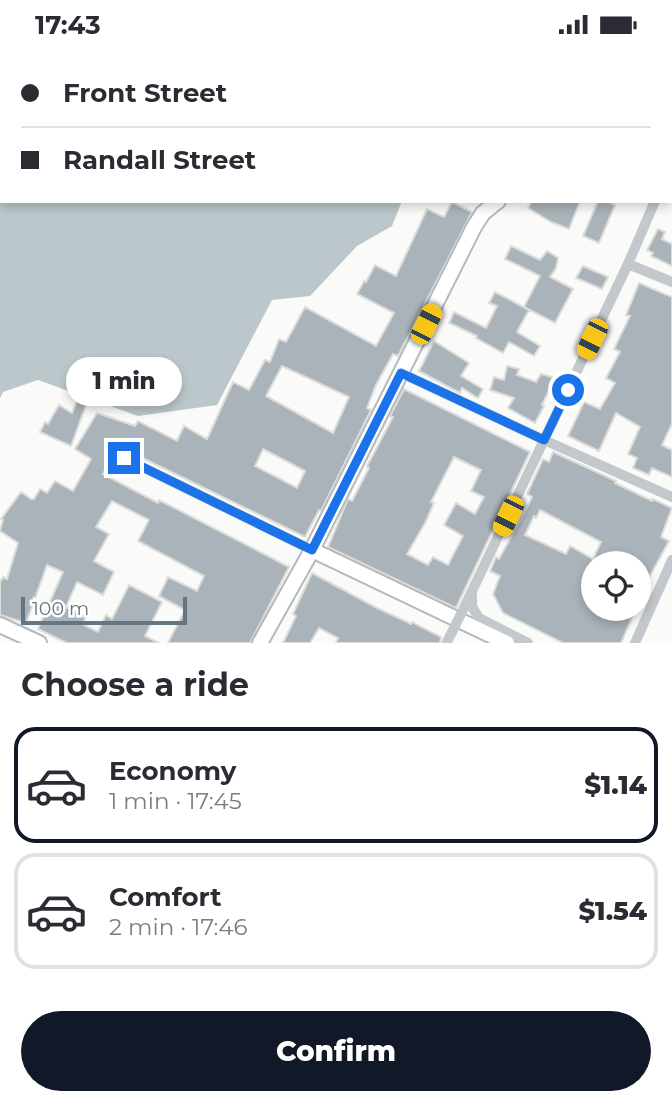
<!DOCTYPE html>
<meta charset="utf-8">
<style>
body{margin:0;font-family:Montserrat,sans-serif;background:#f7f7f7;color:#2b2b33;height:100vh;display:flex;flex-direction:column;font-size:26px;white-space:nowrap}
*{box-sizing:border-box;margin:0}
p{font-size:23px;color:#7c7c81}
.icon{flex:none;width:38px;height:38px;fill:none;stroke:currentColor;stroke-width:2;stroke-linecap:round;stroke-linejoin:round}
.map{position:relative;height:594px;overflow:hidden}
.side{display:flex;flex-direction:column;background:#fff;flex:1}
.side>*{flex:none}
.top-card{position:absolute;left:0px;top:0px;width:672px;height:154px;box-shadow:0 4px 10px #0003;display:grid;align-content:center;height:154px;padding:0 21px;background:#fff}
.fabs{position:absolute;left:581px;top:502px;display:grid;gap:14px}
.fabs a{display:grid;place-items:center;width:70px;height:70px;border-radius:50%;background:#fff;box-shadow:0 4px 10px #0003;font-size:35px}
.scale{position:absolute;left:21px;bottom:18px;width:166px;box-sizing:border-box;padding-left:7px;border:4px solid #657683;border-top:0;font-size:19px;line-height:24px;white-space:nowrap;color:#657683;-webkit-text-stroke:5px #fff;paint-order:stroke}
.end{position:absolute;width:32px;height:32px;margin:-16px;border:9px solid #1a73e8;background:#fff;box-shadow:0 0 0 4px #fff}
.from{border-radius:50%}
.bubble{position:absolute;height:49px;border-radius:24px;background:#fff;box-shadow:0 4px 10px #0003;font-size:23px;font-weight:800;line-height:49px;text-align:center}
.car{position:absolute;width:21px;height:42px;margin:-21px -10px;border-radius:9px;box-shadow:0 0 5px 2px #0007;background:linear-gradient(#f5c518 24%,#345 0 40%,#f5c518 0 76%,#345 0 86%,#f5c518 0)}
.top-card b{display:flex;align-items:center;gap:24px;height:66px;font-size:26px}
.top-card b+b{border-top:2px solid #e1e1e2}
.top-card i{width:18px;height:18px;background:#2b2b33}
ul{padding:0;list-style:none}
li{display:flex;align-items:center;gap:21px;height:116px;margin:0 14px 10px;padding:0 7px;border:4px solid #e1e1e2;border-radius:21px}
li div{flex:1}
li b{display:block;font-size:26px}
li em{font-style:normal;font-weight:800}
li.active{border-color:#111827}
li>.icon{width:63px;height:63px;stroke-width:1.5}
h2{padding:0 21px;font-size:32px;line-height:84px}
.button{display:flex;gap:14px;margin-top:auto;padding:14px 21px}
.button a{flex:1;height:80px;border-radius:42px;background:#111827;color:#fff;font-size:28px;font-weight:800;line-height:80px;text-align:center}
.status{display:flex;justify-content:space-between;align-items:center;height:49px;padding:0 35px;background:#fff;direction:ltr}
.status svg{height:19px;fill:currentColor}
.map>svg:first-child{display:block}
.water{fill:#bbc7cb}
.building{fill:#aab3b9;stroke:#dcdcda;stroke-width:2;fill-rule:evenodd}
.lines{fill:none;stroke-linecap:round;stroke-linejoin:round}
.secondary-casing{stroke:#b3babf;stroke-width:18}
.street{stroke:#c3c8cc;stroke-width:10}
.secondary{stroke:#fff;stroke-width:14}
.street-bridge{stroke:#c3c8cc;stroke-width:10}
.route{stroke:#1a73e8;stroke-width:9}
</style>
<div class="status"><b>17:43</b><svg viewBox="0 0 49 12"><path d="M0 12V9h3v3zM5 12V6h3v6zM10 12V3h3v9zM15 12V0h3v12zM26 1h20v11H26zM47 4h2v5h-2z"/></svg></div>
<div class="map">
<svg width="672" height="594" viewBox="0 0 672 594">
<rect width="100%" height="100%" fill="#fafaf8"/>
<path class="water" d="M0 0H218L2 2V152H402L392 177 357 197 310 247 272 251 217 356 138 367 38 331 3 343 0 349Z"/>
<path class="building" d="M532 152H580L569 180 551 173 528 159Z
M598 152H606L615 156 599 194 583 187Z
M452 153 472 163 398 307 393 305 376 336 367 359 371 361 321 462 319 461 305 488 120 398 117 408 113 407 103 425 158 454 159 451 289 518 250 594H168L185 561 159 547 168 528 197 542 204 527 138 492 149 471 112 452 96 478 109 485 94 512 114 523 103 546 77 533 66 558 86 568 82 575 98 583 106 566 112 570 129 536 162 553 145 587 159 594H67L38 580 63 523 47 516 26 574 0 566V533L3 528 7 530 18 494 0 482 3 471 1 470 21 443 31 450H34L40 440 47 444 55 432 73 442 91 410 75 400 97 364 135 377 138 372 177 392 184 377 207 390 233 333 249 341 265 311 270 313 279 290 286 293 305 258 376 297 394 264 357 245 364 232 366 233 375 216 396 227 427 160 444 168ZM282 317 349 348 333 384 266 347ZM263 400 305 422 297 439 255 417Z
M658 180 665 183 662 190 672 195V217L651 207 653 204 647 201Z
M511 197 540 211 547 202 558 209 556 219 550 228 573 240 555 274 524 258 540 227 505 210Z
M583 217 608 228 602 240 576 229Z
M639 234 672 248V375L662 396 672 401V428L652 419 649 426 633 419 637 409 628 405 640 378 616 364 599 402 568 387 584 353 600 360 615 334 606 329 620 303 614 300 630 267 626 266Z
M495 243 529 261 517 283 540 297 534 307 509 293 503 304 476 289 477 287 449 274 454 263 486 279 497 257 489 254Z
M434 292 469 314 461 327 483 340 478 349 462 339 460 344 419 322Z
M507 317 519 320 517 326 536 333 541 325 555 329 542 356 544 357 535 374 508 359 514 349 490 341 494 328 504 331Z
M404 340 530 403 456 559 328 498 348 450 352 452 369 419 367 417 393 368 390 367ZM454 408 481 421 471 442 484 448 475 465 456 454 444 476 463 487 448 516 433 508 428 516 407 505 425 474 434 454 431 453Z
M80 344 89 348 71 397 40 383 45 373 48 375 59 356 72 364Z
M553 403 616 432 615 434 652 452 653 450 672 459 661 488 669 492 639 547V514H603L593 510V560H636L621 594H563L503 564 493 545 500 527 490 522 496 508 499 510 526 461 532 448 527 445 543 410 549 413ZM540 461 601 493 593 510 570 497 566 505 525 486 534 467 536 469Z
M312 524 377 559 411 575 412 573 441 588 440 594H336L338 589 319 579 310 594H283L296 567 293 565Z"/>
<g class="lines">
<g class="secondary-casing">
<path id="secondary" d="M595 2 597 0
M312 501 507 594
M0 576 39 594
M260 594 312 501 474 178 483 164 498 152"/>
</g>
<path class="street" d="M670 118 672 114
M628 215 672 233
M401 324 544 391 672 448
M124 409 312 501
M472 546V558L479 569 528 594
M462 563 628 215 655 152
M635 594 672 511"/>
<use href="#secondary" class="secondary"/>
<path class="street-bridge" d="M447 593 462 563"/>
</g>
<g class="lines">
<path class="route" d="M124 409 312 501 401 324 544 391 568 341"/>
</g>
</svg>
<div class="fabs">
<a><svg class="icon" aria-label="locate" viewBox="0 0 24 24"><circle cx="12" cy="12" r="6"/><path d="M12 2v4M12 18v4M2 12h4M18 12h4"/></svg></a>
</div>
<div class="scale">100 m</div>
<i class="end from" style="left:568px;top:341px"></i>
<i class="end" style="left:124px;top:409px"></i>
<div class="bubble" style="left:66px;top:308px;width:116px">1 min</div>
<i class="car" style="left:426px;top:275px;rotate:27deg"></i>
<i class="car" style="left:592px;top:290px;rotate:206deg"></i>
<i class="car" style="left:508px;top:467px;rotate:206deg"></i>
<div class="top-card">
<b><i class="from"></i>Front Street</b>
<b><i></i>Randall Street</b>
</div>
</div>
<section class="side">
<h2>Choose a ride</h2>
<ul>
<li class="active"><svg class="icon" aria-label="car" viewBox="0 0 24 24"><path d="M5 17H2v-5l4-1 3-4h7l3 4 3 1v5h-3M9 17h6M6 11h13"/><circle cx="7" cy="17" r="2"/><circle cx="17" cy="17" r="2"/></svg><div><b>Economy</b><p>1 min · 17:45</p></div><em>$1.14</em></li>
<li><svg class="icon" aria-label="car" viewBox="0 0 24 24"><path d="M5 17H2v-5l4-1 3-4h7l3 4 3 1v5h-3M9 17h6M6 11h13"/><circle cx="7" cy="17" r="2"/><circle cx="17" cy="17" r="2"/></svg><div><b>Comfort</b><p>2 min · 17:46</p></div><em>$1.54</em></li>
</ul>
<div class="button"><a>Confirm</a></div>
</section>
